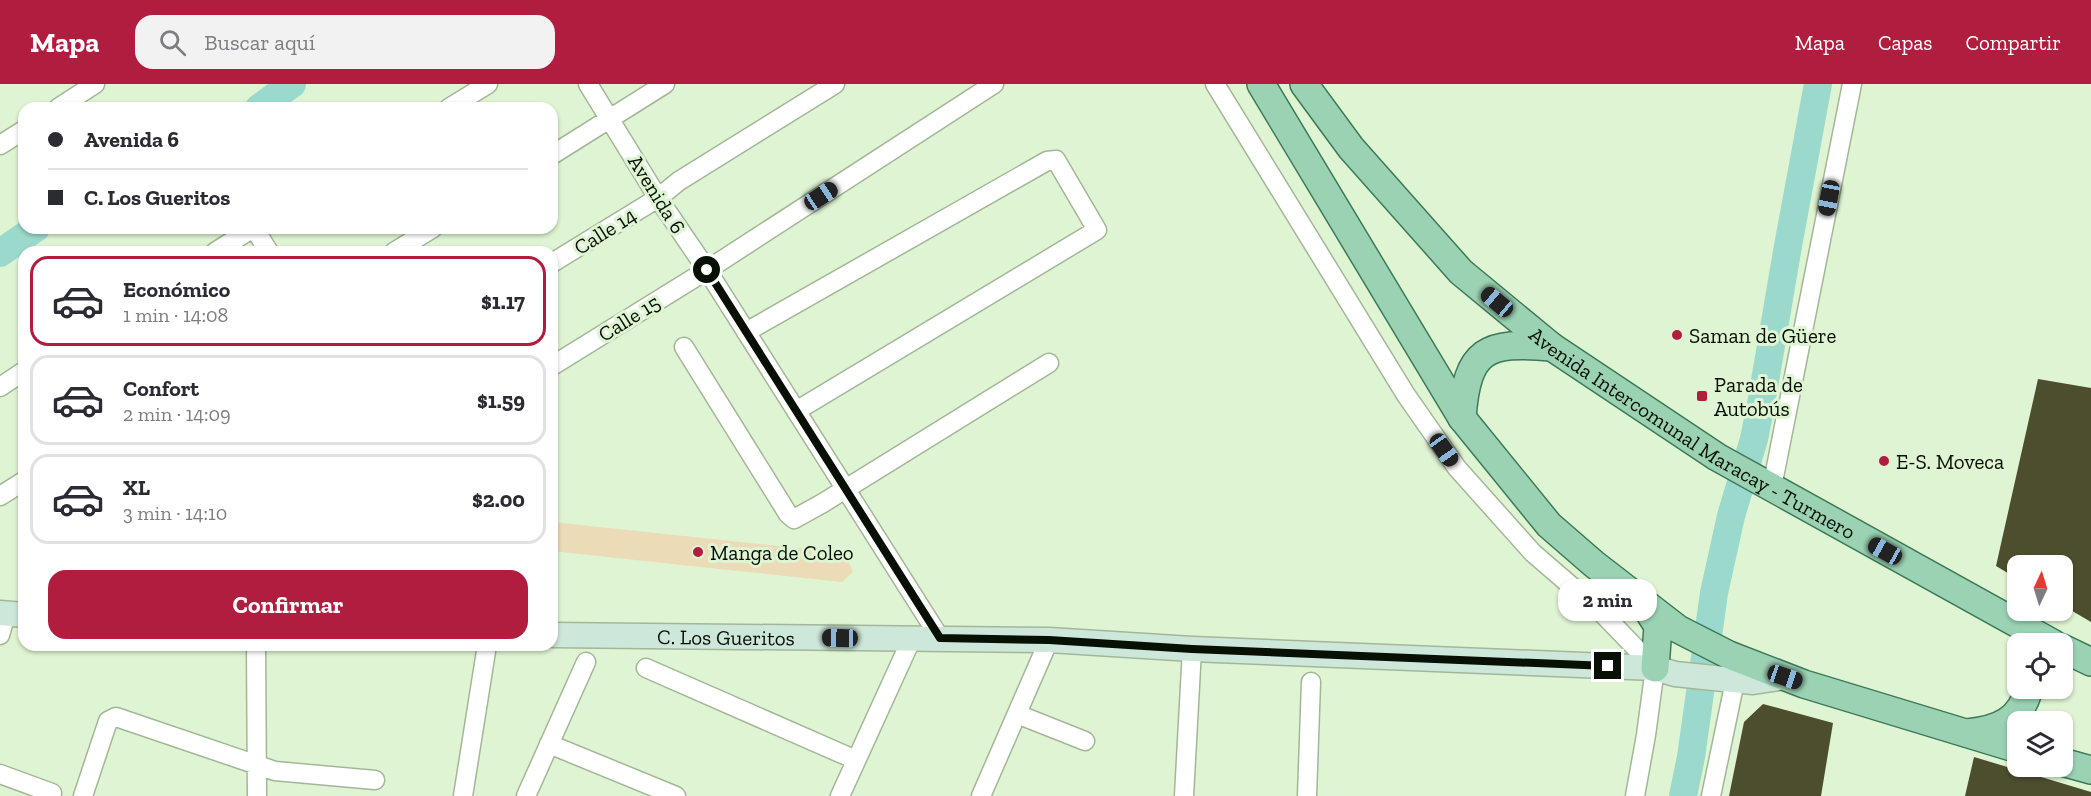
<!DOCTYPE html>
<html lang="es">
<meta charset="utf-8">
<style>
body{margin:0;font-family:"Zilla Slab",serif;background:#f2f2f3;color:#2b2b33;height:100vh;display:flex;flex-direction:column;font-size:22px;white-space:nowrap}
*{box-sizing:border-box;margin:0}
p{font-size:20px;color:#7c7c81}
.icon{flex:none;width:33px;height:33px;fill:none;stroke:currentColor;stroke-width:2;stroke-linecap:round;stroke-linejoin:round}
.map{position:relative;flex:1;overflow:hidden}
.side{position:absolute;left:18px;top:162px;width:540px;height:405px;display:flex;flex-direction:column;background:#fff;border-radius:18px;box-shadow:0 2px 4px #0004}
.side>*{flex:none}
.guide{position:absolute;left:18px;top:18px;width:540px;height:132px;border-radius:18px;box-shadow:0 2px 4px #0004;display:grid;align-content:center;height:132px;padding:0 30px;background:#fff}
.needle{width:39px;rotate:4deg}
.controls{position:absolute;left:2007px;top:471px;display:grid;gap:12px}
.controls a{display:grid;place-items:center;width:66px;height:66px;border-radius:12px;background:#fff;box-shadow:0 2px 4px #0004;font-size:30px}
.end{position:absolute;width:27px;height:27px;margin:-14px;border:8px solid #080f05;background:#fff;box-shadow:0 0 0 3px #fff}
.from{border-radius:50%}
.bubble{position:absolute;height:42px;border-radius:18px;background:#fff;box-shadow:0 2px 4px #0004;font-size:20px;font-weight:700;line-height:42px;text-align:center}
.car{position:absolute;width:18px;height:36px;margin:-18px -9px;border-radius:8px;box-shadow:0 0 4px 2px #0007;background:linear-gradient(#222 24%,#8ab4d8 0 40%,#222 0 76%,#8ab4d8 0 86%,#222 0)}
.guide b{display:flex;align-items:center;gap:21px;height:57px;font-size:22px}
.guide b+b{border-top:2px solid #e1e1e2}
.guide i{width:15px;height:15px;background:#2b2b33}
ul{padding:10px 0 0;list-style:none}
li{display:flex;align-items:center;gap:18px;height:90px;margin:0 12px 9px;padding:0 18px;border:3px solid #e1e1e2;border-radius:18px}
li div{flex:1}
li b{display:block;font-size:22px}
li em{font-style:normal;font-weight:700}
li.on{border-color:#b11d3f}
li>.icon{width:54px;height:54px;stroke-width:1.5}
.cta{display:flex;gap:12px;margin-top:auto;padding:12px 30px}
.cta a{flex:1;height:69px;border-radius:18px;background:#b11d3f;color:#fff;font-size:24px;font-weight:700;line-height:69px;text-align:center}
header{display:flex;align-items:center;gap:36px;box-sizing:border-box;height:84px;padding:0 30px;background:#b11d3f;color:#fff}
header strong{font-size:28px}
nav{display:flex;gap:33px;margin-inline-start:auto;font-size:21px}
.search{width:420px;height:54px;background:#f2f2f3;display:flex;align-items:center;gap:15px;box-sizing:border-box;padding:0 21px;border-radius:18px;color:#7c7c81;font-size:22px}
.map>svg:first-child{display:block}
.green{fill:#ebdbb6}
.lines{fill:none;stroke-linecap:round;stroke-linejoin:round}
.river{stroke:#9cd9cd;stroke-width:28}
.building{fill:#4d4e2e}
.street-casing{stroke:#a3b798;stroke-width:21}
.secondary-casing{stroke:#a3b798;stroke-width:27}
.primary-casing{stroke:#3c7a56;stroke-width:30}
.street{stroke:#fff;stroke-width:18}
.secondary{stroke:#cde8da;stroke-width:24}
.primary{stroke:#9bd2b4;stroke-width:27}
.route{stroke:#080f05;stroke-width:8}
.poi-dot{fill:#b11d3f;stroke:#dff4d2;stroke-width:2}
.labels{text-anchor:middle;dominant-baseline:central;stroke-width:6;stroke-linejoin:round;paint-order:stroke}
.street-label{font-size:21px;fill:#080f05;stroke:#dff4d2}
.poi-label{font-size:21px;fill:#080f05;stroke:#dff4d2;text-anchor:start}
</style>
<header>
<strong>Mapa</strong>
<div class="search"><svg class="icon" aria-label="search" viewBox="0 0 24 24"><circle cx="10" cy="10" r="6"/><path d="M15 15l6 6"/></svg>Buscar aquí</div>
<nav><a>Mapa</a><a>Capas</a><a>Compartir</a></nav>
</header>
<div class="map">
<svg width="2091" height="712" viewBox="0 0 2091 712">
<rect width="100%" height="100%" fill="#dff4d2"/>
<path class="green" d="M552 438 845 469 853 488 842 498 552 467Z"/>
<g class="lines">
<path class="river" d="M259 24 292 0
M0 169 36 144
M1683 712 1691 673 1714 509 1731 432 1754 355 1761 320 1788 162 1818 0"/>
</g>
<path class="building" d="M2038 295 2091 304V538L2062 521V482H2018V495L1996 482Z
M1763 620 1833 639 1821 712H1729L1744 638Z
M1974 673 2091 708V712H1965Z"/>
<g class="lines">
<g class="street-casing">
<path id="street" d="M588 0 658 114 707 186 940 554
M1215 0 1406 311 1457 384 1533 469 1599 526 1655 584 1646 651 1635 712
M58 24 95 0
M449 24 488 0
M0 61 24 46
M552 71 665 0
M254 144 269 168
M215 168 253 144
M394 168 433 144
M552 179 658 114 679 97 835 0
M746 248 1047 77 1056 76 1097 146 796 327
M684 263 788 430 794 435 823 419 1049 279
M552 282 707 186 994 0
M0 303 24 287
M1772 403 1852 0
M0 412 24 397
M0 551 6 530
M256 561 257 712
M646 584 856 676
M1017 630 1085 657
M549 660 676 712
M0 690 52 709
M83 712 108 637 116 633 275 687 375 696
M463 712 487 561
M526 712 586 578
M840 712 912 554
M981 712 1049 556
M1184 712 1192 565
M1307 712 1311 598
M1711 712 1735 597"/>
</g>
<g class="secondary-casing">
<g id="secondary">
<path d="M0 529 24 531"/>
<path id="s1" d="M552 551 1049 556 1192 565 1655 584 1675 590 1753 598 1785 593"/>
</g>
</g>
<g class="primary-casing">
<g id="primary">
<path d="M1261 0 1462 334 1549 441 1594 480 1678 545 1729 571 1804 600 2018 665"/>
<path id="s2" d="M1304 0 1351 64 1461 188 1552 263 1717 373 2054 560"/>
<path d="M1462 334C1467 265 1486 257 1552 263"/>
<path d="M1645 522 1658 542 1655 584"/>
<path d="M2062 564 2091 578"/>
<path d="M1967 649C1998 646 2021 637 2029 604"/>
<path d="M2062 678 2091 686"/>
</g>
</g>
<use href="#street" class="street"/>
<use href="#secondary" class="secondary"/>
<use href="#primary" class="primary"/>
</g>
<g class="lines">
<path class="route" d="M707 186 940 554 1049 556 1192 565 1608 582"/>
</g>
<g class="poi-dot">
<circle cx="1677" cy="251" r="6"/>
<rect x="1696" y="306" width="12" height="12" rx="3"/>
<circle cx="1884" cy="377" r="6"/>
<circle cx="698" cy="468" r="6"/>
</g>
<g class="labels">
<g class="street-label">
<text transform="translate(657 110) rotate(58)">Avenida 6</text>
<text transform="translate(605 147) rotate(-32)">Calle 14</text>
<text transform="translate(629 234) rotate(-32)">Calle 15</text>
<text stroke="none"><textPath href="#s2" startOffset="528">Avenida Intercomunal Maracay - Turmero</textPath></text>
<text stroke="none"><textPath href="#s1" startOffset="174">C. Los Gueritos</textPath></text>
</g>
<g class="poi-label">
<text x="1689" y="251">Saman de Güere</text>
<text x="1714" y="300">Parada de<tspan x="1714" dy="24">Autobús</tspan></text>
<text x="1896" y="377">E-S. Moveca</text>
<text x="710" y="468">Manga de Coleo</text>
</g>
</g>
</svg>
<div class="controls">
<a><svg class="needle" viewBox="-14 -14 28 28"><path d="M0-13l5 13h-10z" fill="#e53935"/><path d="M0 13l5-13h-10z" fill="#7c7c81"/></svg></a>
<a><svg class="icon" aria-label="locate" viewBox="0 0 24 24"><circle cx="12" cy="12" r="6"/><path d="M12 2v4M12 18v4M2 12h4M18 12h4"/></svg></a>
<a><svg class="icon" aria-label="layers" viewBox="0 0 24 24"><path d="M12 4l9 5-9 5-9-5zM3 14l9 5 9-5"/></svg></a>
</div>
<i class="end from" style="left:707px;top:186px"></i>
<i class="end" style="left:1608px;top:582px"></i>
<div class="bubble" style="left:1558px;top:495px;width:99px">2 min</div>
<i class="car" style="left:821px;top:112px;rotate:57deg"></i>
<i class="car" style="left:1829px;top:114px;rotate:191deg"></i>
<i class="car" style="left:1497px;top:218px;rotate:310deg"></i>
<i class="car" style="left:1444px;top:366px;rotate:145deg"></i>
<i class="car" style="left:1885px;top:467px;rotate:299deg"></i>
<i class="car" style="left:840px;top:554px;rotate:271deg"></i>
<i class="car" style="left:1785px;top:593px;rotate:109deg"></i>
<div class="guide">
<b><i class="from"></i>Avenida 6</b>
<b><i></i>C. Los Gueritos</b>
</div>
<section class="side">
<ul>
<li class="on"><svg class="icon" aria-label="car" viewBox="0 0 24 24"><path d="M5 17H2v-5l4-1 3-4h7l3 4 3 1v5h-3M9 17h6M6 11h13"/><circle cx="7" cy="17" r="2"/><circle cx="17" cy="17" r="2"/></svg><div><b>Económico</b><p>1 min · 14:08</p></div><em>$1.17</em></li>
<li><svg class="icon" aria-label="car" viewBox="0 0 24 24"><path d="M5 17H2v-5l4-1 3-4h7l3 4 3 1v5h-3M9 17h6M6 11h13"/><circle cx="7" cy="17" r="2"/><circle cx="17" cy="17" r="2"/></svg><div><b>Confort</b><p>2 min · 14:09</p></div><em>$1.59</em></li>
<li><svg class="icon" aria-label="car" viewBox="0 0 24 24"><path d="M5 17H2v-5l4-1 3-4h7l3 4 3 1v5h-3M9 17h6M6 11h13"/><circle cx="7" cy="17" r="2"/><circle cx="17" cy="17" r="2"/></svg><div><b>XL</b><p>3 min · 14:10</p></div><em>$2.00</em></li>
</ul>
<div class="cta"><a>Confirmar</a></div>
</section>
</div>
